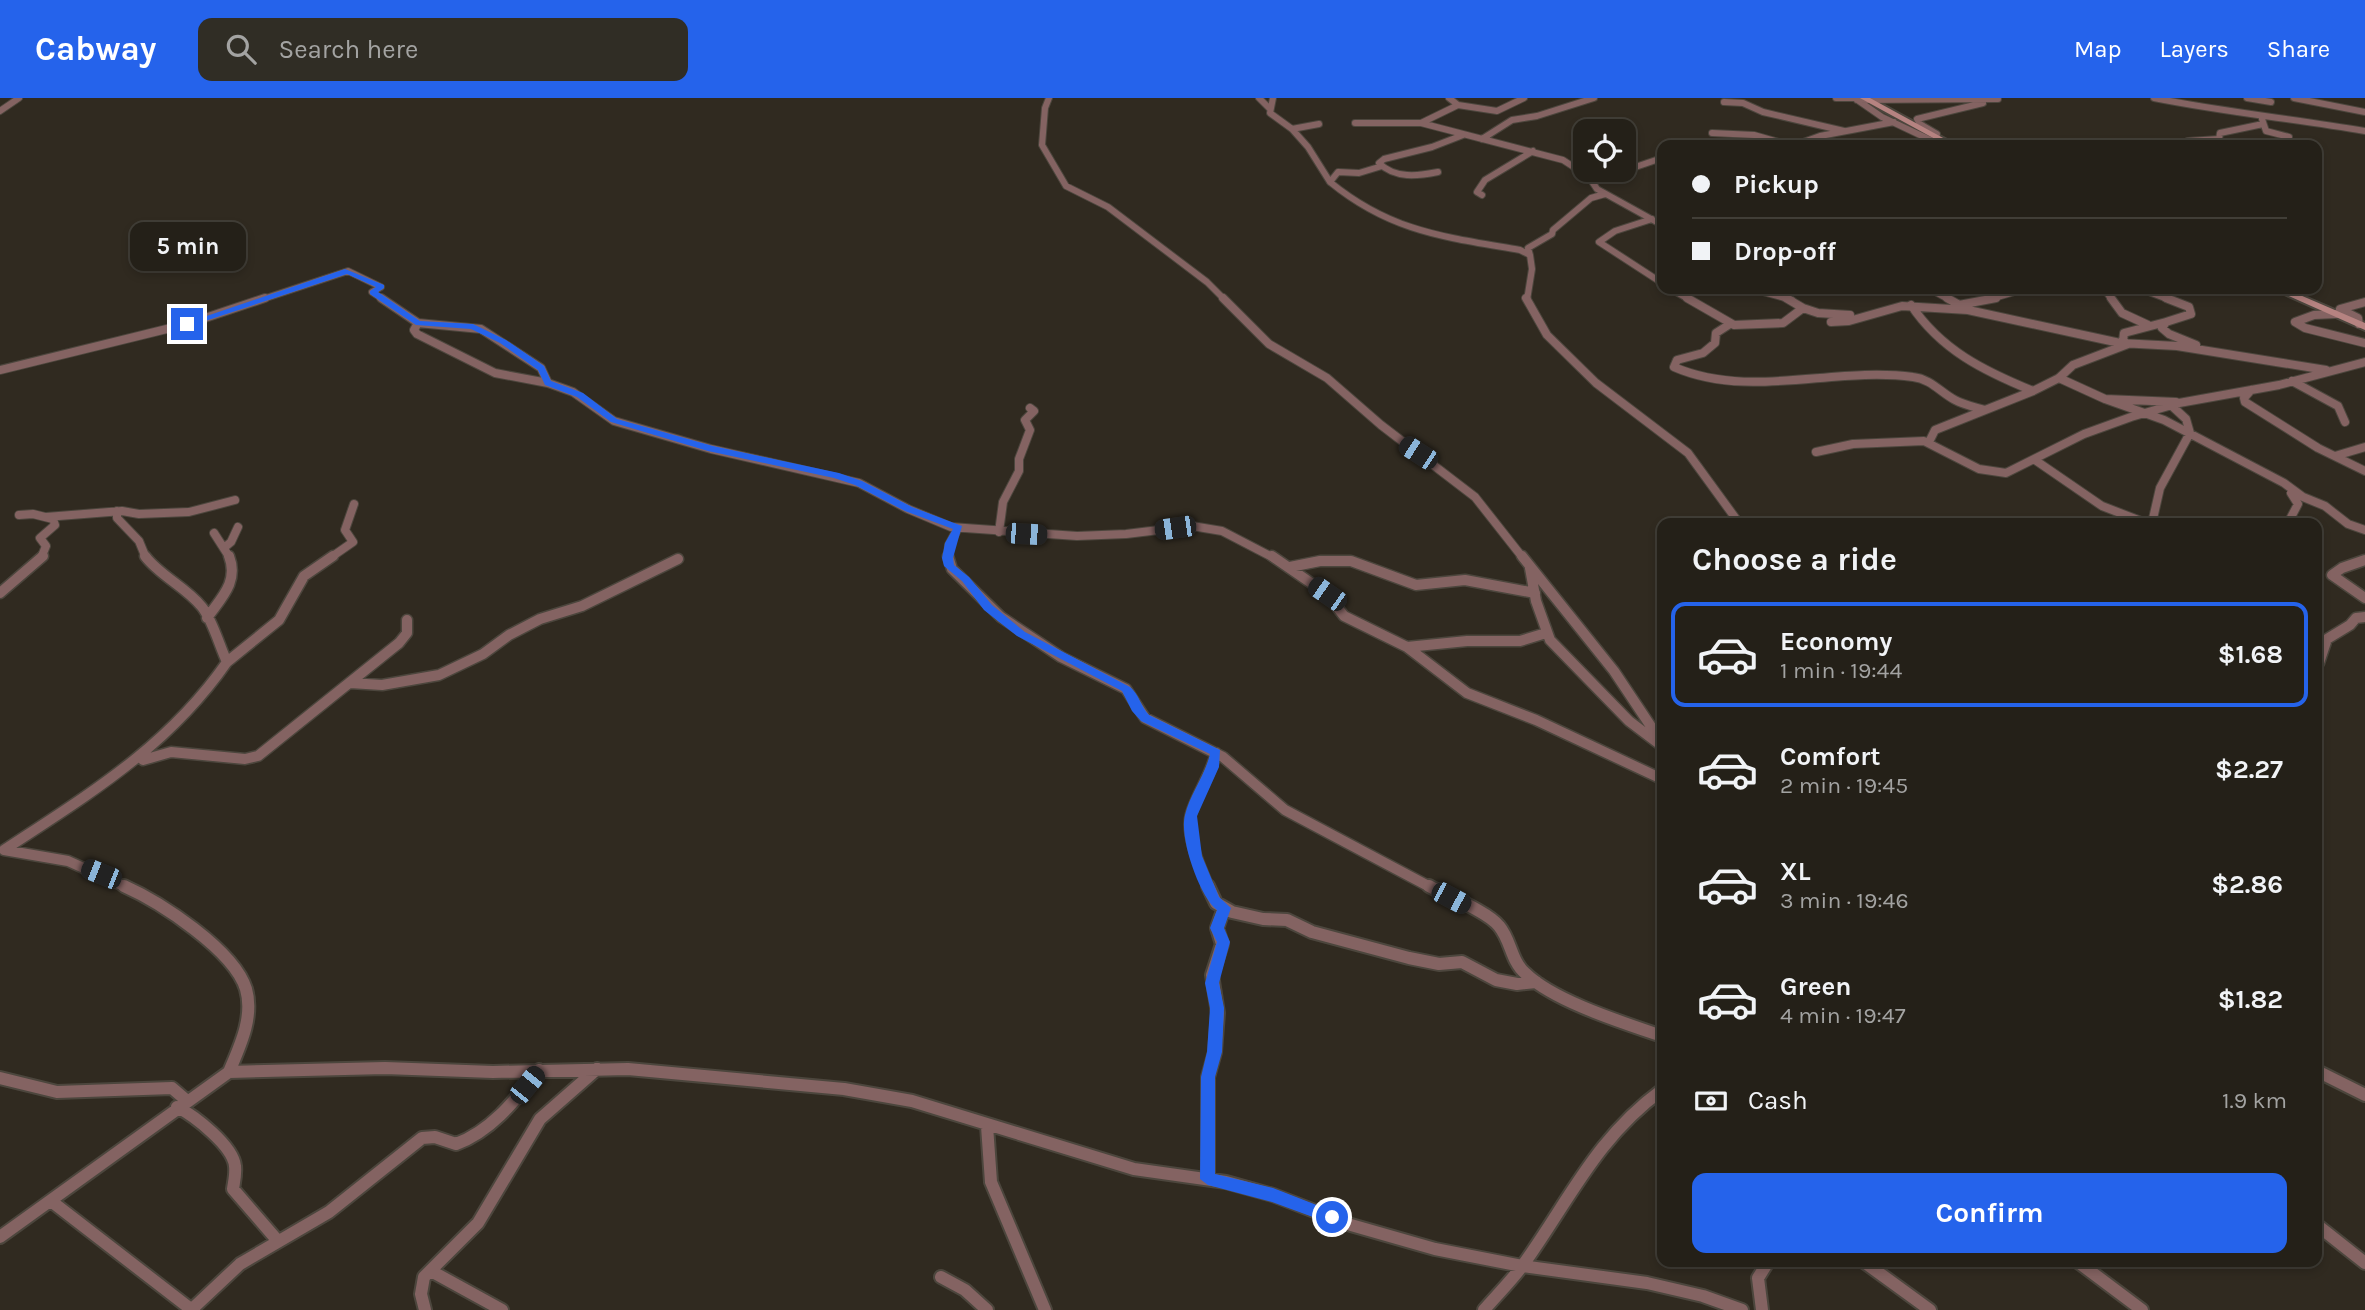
<!DOCTYPE html>
<meta charset="utf-8">
<style>
body{margin:0;font-family:Karla,sans-serif;background:#302d25;color:#f1f3f6;height:100vh;display:flex;flex-direction:column;font-size:26px;white-space:nowrap}
*{box-sizing:border-box;margin:0}
p{font-size:23px;color:#a3a3a2}
.icon{flex:none;width:38px;height:38px;fill:none;stroke:currentColor;stroke-width:2;stroke-linecap:round;stroke-linejoin:round}
.map{position:relative;flex:1;overflow:hidden}
.sheet{position:absolute;left:1657px;top:420px;width:665px;height:749px;display:flex;flex-direction:column;background:#242018;border-radius:14px;box-shadow:0 4px 10px #0003,0 0 0 2px #413e37}
.sheet>*{flex:none}
.banner{position:absolute;left:1657px;top:42px;width:665px;height:154px;border-radius:14px;box-shadow:0 4px 10px #0003,0 0 0 2px #413e37;display:grid;align-content:center;height:154px;padding:0 35px;background:#242018}
.controls{position:absolute;left:1573px;top:21px;display:grid;gap:14px}
.controls a{display:grid;place-items:center;width:63px;height:63px;border-radius:14px;background:#242018;box-shadow:0 4px 10px #0003,0 0 0 2px #413e37;font-size:35px}
.end{position:absolute;width:32px;height:32px;margin:-16px;border:9px solid #2563eb;background:#fff;box-shadow:0 0 0 4px #fff}
.from{border-radius:50%}
.bubble{position:absolute;height:49px;border-radius:14px;background:#242018;box-shadow:0 4px 10px #0003,0 0 0 2px #413e37;font-size:23px;font-weight:700;line-height:49px;text-align:center}
.car{position:absolute;width:21px;height:42px;margin:-21px -10px;border-radius:9px;box-shadow:0 0 5px 2px #0007;background:linear-gradient(#222 24%,#8ab4d8 0 40%,#222 0 76%,#8ab4d8 0 86%,#222 0)}
.banner b{display:flex;align-items:center;gap:24px;height:66px;font-size:26px}
.banner b+b{border-top:2px solid #413e37}
.banner i{width:18px;height:18px;background:#f1f3f6}
ul{padding:0;list-style:none}
li{display:flex;align-items:center;gap:21px;height:105px;margin:0 14px 10px;padding:0 21px;border:4px solid transparent;border-radius:14px}
li div{flex:1}
li b{display:block;font-size:26px}
li em{font-style:normal;font-weight:700}
li.active{border-color:#2563eb}
li>.icon{width:63px;height:63px;stroke-width:1.5}
h2{padding:0 35px;font-size:32px;line-height:84px}
.pay{display:flex;align-items:center;gap:18px;height:77px;padding:0 35px;font-size:26px}
.pay p{margin-inline-start:auto}
.button{display:flex;gap:14px;margin-top:auto;padding:14px 35px}
.button a{flex:1;height:80px;border-radius:14px;background:#2563eb;color:#fff;font-size:28px;font-weight:700;line-height:80px;text-align:center}
header{display:flex;align-items:center;gap:42px;box-sizing:border-box;height:98px;padding:0 35px;background:#2563eb;color:#fff}
header strong{font-size:33px}
nav{display:flex;gap:38px;margin-inline-start:auto;font-size:24px}
.search{width:490px;height:63px;background:#302d25;display:flex;align-items:center;gap:18px;box-sizing:border-box;padding:0 24px;border-radius:14px;color:#a3a3a2;font-size:26px}
.map>svg:first-child{display:block}
.lines{fill:none;stroke-linecap:round;stroke-linejoin:round}
.minor-far3-casing{stroke:#4c463d;stroke-width:8}
.minor-far2-casing{stroke:#4c463d;stroke-width:10}
.minor-far1-casing{stroke:#4c463d;stroke-width:13}
.minor-casing{stroke:#4c463d;stroke-width:16}
.secondary-casing{stroke:#4c463d;stroke-width:4}
.minor-far3{stroke:#846362;stroke-width:6}
.minor-far2{stroke:#846362;stroke-width:8}
.minor-far1{stroke:#846362;stroke-width:10}
.minor{stroke:#846362;stroke-width:12}
.secondary{fill:#b68381;fill-rule:evenodd}
.route{fill:#2563eb}
</style>
<header>
<strong>Cabway</strong>
<div class="search"><svg class="icon" aria-label="search" viewBox="0 0 24 24"><circle cx="10" cy="10" r="6"/><path d="M15 15l6 6"/></svg>Search here</div>
<nav><a>Map</a><a>Layers</a><a>Share</a></nav>
</header>
<div class="map">
<svg width="2365" height="1212" viewBox="0 0 2365 1212">
<rect width="100%" height="100%" fill="#302a20"/>
<g class="lines">
<g class="minor-far3-casing">
<path id="minor-far3" d="M1049 0 1045 10 1042 47 1066 88 1108 109 1207 184 1225 202
M1259 0 1270 11
M1273 0 1270 15 1292 31 1319 26
M1449 0 1458 7 1421 25 1563 62 1589 79 1597 91 1662 127
M1836 0H1855
M2154 0C2224 14 2295 21 2365 33
M2247 0 2271 4
M2294 0 2365 14
M1856 1 1882 19 1941 47
M1857 2 1998 1
M1724 4 1743 5 1763 14 1844 33
M1458 7 1497 13 1524 0
M0 13 19 0
M2262 21 2266 33 2289 39 2287 44
M1355 25H1421
M1292 31 1308 49 1330 84
M1712 35 1754 37 1789 47
M1936 40 1937 36 1920 26 1917 21 1983 5
M1482 41 1512 22 1537 18 1594 0
M1795 47 1820 38 1894 24
M2178 47 2188 43 2219 41 2220 35 2263 26
M1382 68 1359 75 1338 74 1330 84C1391 134 1445 139 1520 152L1530 157 1532 171 1527 202
M1438 74C1418 78 1395 81 1379 65L1384 61 1432 49 1463 37
M1594 83 1662 60
M1482 97 1477 94 1485 82 1533 53
M1652 121 1615 133 1599 144 1662 185
M1530 157 1528 150 1552 136 1553 132 1591 100 1605 96
M1671 191 1690 202
M1752 191 1792 202
M1930 191 1950 202
M2104 191 2112 202
M2141 191 2170 202
M260 202 348 173 381 189 372 194 384 202
M1987 202 2025 191"/>
</g>
<g class="minor-far2-casing">
<path id="minor-far2" d="M381 200 418 225 414 232 417 236 495 275 548 285 573 294 614 323 711 351 859 385 908 411 951 429 1077 438 1126 436 1192 428 1222 433 1274 460
M1223 200 1269 246 1327 280 1381 327 1475 399 1523 460
M1526 200 1547 237 1596 285 1688 355 1739 425
M1687 200 1734 227 1783 225 1803 210 1786 200
M1947 200 1963 209
M2111 200 2122 215 2148 227
M2166 200 2189 209 2191 216 2166 224 2162 230 2169 236 2196 247
M1911 207C1941 252 1984 273 2033 293
M1959 207 1996 200
M1803 210 1818 215 1850 217
M2336 216 2314 217 2295 224 2305 230 2365 245
M1831 224 1849 223 1902 208 1968 212 2120 245 2177 248 2326 272
M418 225 481 231 541 270 548 285
M1730 226 1716 235 1715 245 1703 255 1677 262 1674 269C1750 302 1834 268 1913 279 1931 281 1940 294 1955 302 1964 307 1975 309 1985 312
M2359 226 2358 220 2340 211 2365 204
M0 272 187 226 265 200
M2059 280 2105 301 2176 304
M2292 283 2338 308 2345 324
M2251 292 2244 300 2245 304 2318 350 2365 373
M2105 301 2164 322 2284 385 2303 399 2325 408 2348 426 2365 432
M1929 344 1935 332 2033 293 2059 280 2073 267 2128 246 2123 243 2124 235 2166 224
M1816 354 1853 346 1924 343 1979 371 2006 375 2084 336 2131 319 2179 305 2279 287 2365 264
M2335 358 2365 349
M2035 362 2102 408 2146 425
M117 413V420L139 443 146 460
M19 417 33 416 53 421 55 427 40 440 46 448 41 460
M46 419 122 413 139 416 189 414 235 402
M2152 425 2160 390 2190 335 2186 321 2172 308
M2288 425 2298 406 2291 395
M999 434 1003 404 1019 373V361L1030 332 1025 322 1034 313 1030 310
M214 435 230 460
M225 449 231 444 238 429
M330 460 353 444 345 432 354 406
M948 460 949 447 958 430"/>
</g>
<g class="minor-far1-casing">
<path id="minor-far1" d="M948 458 952 471 1001 519 1061 559 1126 591 1145 620 1223 659 1285 712 1432 790
M1272 458 1327 496 1344 518 1407 549 1467 595 1536 622 1662 681
M1522 458 1614 573 1662 645
M2365 462 2342 470 2332 477 2365 500
M1290 469 1320 463H1351L1416 487 1465 482 1535 495
M1530 470 1536 503 1550 542 1629 623 1662 648
M0 495 43 458
M207 520C221 500 239 484 229 458
M1407 549 1467 543H1520L1546 535
M227 564 279 522 304 478 333 458
M2319 565 2327 541 2350 527 2356 520 2365 519
M350 585 382 587 439 577 483 556 509 537 540 521 582 508 678 461
M143 662 171 654 245 661 258 658 399 545 407 535V522
M4 752C89 696 168 649 227 564 219 547 213 523 202 509 186 489 160 478 145 458
M4 752 68 763 128 790
M1209 790C1201 771 1185 737 1191 716 1197 695 1211 677 1216 655"/>
</g>
<g class="minor-casing">
<path id="minor" d="M1208 788 1216 805 1232 814 1263 821 1287 822 1312 834 1409 860 1439 866 1462 864 1496 882 1517 886 1536 884
M1429 788C1447 798 1487 813 1499 828 1511 842 1511 863 1525 875 1553 903 1624 925 1662 938
M2317 973 2365 997
M229 974 385 970 493 974 628 971 844 991 912 1003 1134 1071 1226 1084 1273 1097 1351 1127 1435 1151 1522 1168 1647 1185 1703 1198 1742 1212
M0 980 57 994 172 990 186 1002
M177 1009C195 1018 233 1048 235 1068 236 1076 234 1084 233 1091L277 1142
M987 1028 991 1084 1045 1212
M1208 1081V979L1215 954 1218 915 1212 877 1222 846 1217 830 1224 810
M51 1103 192 1212
M2317 1127 2365 1165
M0 1139 229 974C240 948 254 919 246 891 234 852 160 804 124 788
M1864 1164 1930 1212
M2078 1164 2142 1212
M431 1173 502 1212
M941 1179 965 1192 987 1212
M191 1212 240 1166 329 1114 422 1040 435 1039 456 1046C492 1033 516 1001 539 972
M425 1212 421 1196 424 1179 478 1125 540 1021 597 971
M1484 1212C1497 1197 1511 1183 1523 1167 1569 1103 1596 1040 1662 992
M1762 1212 1758 1180 1768 1164"/>
</g>
<g class="secondary-casing">
<path id="secondary" d="M1860 0H1870L1956 47H1946Z
M2273 191H2286L2365 225V232Z"/>
</g>
<use href="#minor-far3" class="minor-far3"/>
<use href="#minor-far2" class="minor-far2"/>
<use href="#minor-far1" class="minor-far1"/>
<use href="#minor" class="minor"/>
<use href="#secondary" class="secondary"/>
</g>
<path class="route" d="M345 171 384 187V190L378 194 420 223 473 226 506 242 544 268 551 283 583 295 617 321 713 348 839 375 862 383 912 409 962 428 953 460 954 467 969 479 992 507 1025 534 1130 589C1139 596 1141 609 1149 617L1220 652 1219 669 1197 718 1202 758 1219 799 1231 810 1224 830 1230 844 1219 885 1224 910 1222 954 1215 979V1076L1273 1090 1337 1115 1339 1119 1337 1124 1332 1126 1272 1104 1208 1087 1200 1081 1201 979 1207 954 1210 910 1205 885 1217 844 1210 830 1217 812C1199 798 1179 739 1185 717 1190 696 1205 678 1210 656L1141 623 1132 613 1122 593 1017 538 984 512 962 483 944 468 942 460 945 445 953 431 905 413 855 387 834 380 708 353 611 324 577 299 545 287 538 272 500 245 471 231 416 227 370 196V193L376 189 347 176 190 228 183 226Z"/>
</svg>
<div class="controls">
<a><svg class="icon" aria-label="locate" viewBox="0 0 24 24"><circle cx="12" cy="12" r="6"/><path d="M12 2v4M12 18v4M2 12h4M18 12h4"/></svg></a>
</div>
<i class="end from" style="left:1332px;top:1119px"></i>
<i class="end" style="left:187px;top:226px"></i>
<div class="bubble" style="left:130px;top:124px;width:116px">5 min</div>
<i class="car" style="left:1418px;top:355px;rotate:303deg"></i>
<i class="car" style="left:1175px;top:430px;rotate:262deg"></i>
<i class="car" style="left:1026px;top:436px;rotate:93deg"></i>
<i class="car" style="left:1327px;top:496px;rotate:305deg"></i>
<i class="car" style="left:101px;top:776px;rotate:292deg"></i>
<i class="car" style="left:1451px;top:800px;rotate:118deg"></i>
<i class="car" style="left:527px;top:987px;rotate:39deg"></i>
<div class="banner">
<b><i class="from"></i>Pickup</b>
<b><i></i>Drop-off</b>
</div>
<section class="sheet">
<h2>Choose a ride</h2>
<ul>
<li class="active"><svg class="icon" aria-label="car" viewBox="0 0 24 24"><path d="M5 17H2v-5l4-1 3-4h7l3 4 3 1v5h-3M9 17h6M6 11h13"/><circle cx="7" cy="17" r="2"/><circle cx="17" cy="17" r="2"/></svg><div><b>Economy</b><p>1 min · 19:44</p></div><em>$1.68</em></li>
<li><svg class="icon" aria-label="car" viewBox="0 0 24 24"><path d="M5 17H2v-5l4-1 3-4h7l3 4 3 1v5h-3M9 17h6M6 11h13"/><circle cx="7" cy="17" r="2"/><circle cx="17" cy="17" r="2"/></svg><div><b>Comfort</b><p>2 min · 19:45</p></div><em>$2.27</em></li>
<li><svg class="icon" aria-label="car" viewBox="0 0 24 24"><path d="M5 17H2v-5l4-1 3-4h7l3 4 3 1v5h-3M9 17h6M6 11h13"/><circle cx="7" cy="17" r="2"/><circle cx="17" cy="17" r="2"/></svg><div><b>XL</b><p>3 min · 19:46</p></div><em>$2.86</em></li>
<li><svg class="icon" aria-label="car" viewBox="0 0 24 24"><path d="M5 17H2v-5l4-1 3-4h7l3 4 3 1v5h-3M9 17h6M6 11h13"/><circle cx="7" cy="17" r="2"/><circle cx="17" cy="17" r="2"/></svg><div><b>Green</b><p>4 min · 19:47</p></div><em>$1.82</em></li>
</ul>
<div class="pay"><svg class="icon" aria-label="cash" viewBox="0 0 24 24"><path d="M3 7h18v10H3z"/><circle cx="12" cy="12" r="2"/></svg>Cash<p>1.9 km</p></div>
<div class="button"><a>Confirm</a></div>
</section>
</div>
